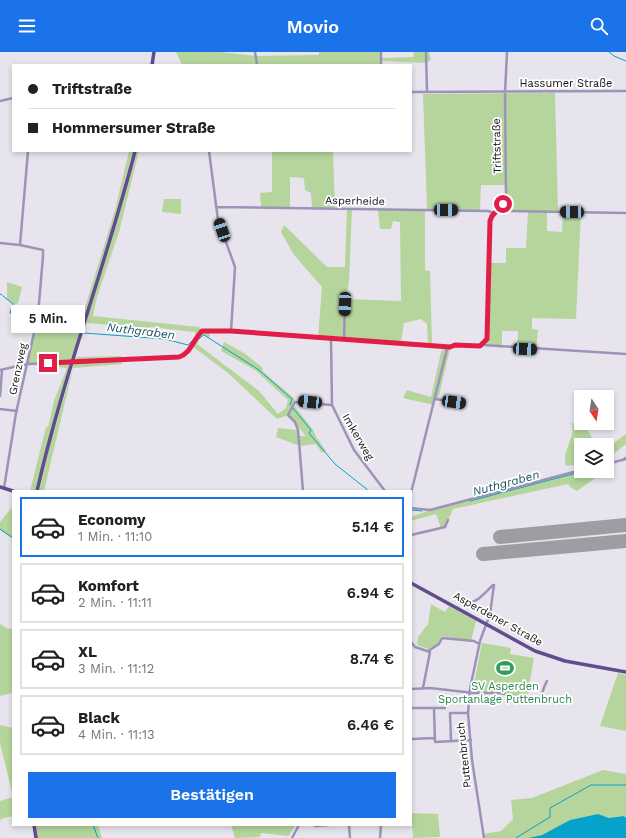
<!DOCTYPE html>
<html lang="de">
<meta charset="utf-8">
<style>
body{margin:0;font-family:"Work Sans",sans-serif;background:#f2f2f2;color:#222;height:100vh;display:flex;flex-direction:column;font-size:15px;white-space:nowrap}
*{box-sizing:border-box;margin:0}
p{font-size:13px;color:#767676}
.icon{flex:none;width:22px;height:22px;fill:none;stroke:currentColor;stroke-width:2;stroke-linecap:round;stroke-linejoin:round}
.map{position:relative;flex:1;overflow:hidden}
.drawer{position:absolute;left:12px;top:438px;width:400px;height:336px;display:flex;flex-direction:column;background:#fff;border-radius:0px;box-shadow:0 2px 6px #0003}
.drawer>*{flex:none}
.top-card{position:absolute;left:12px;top:12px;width:400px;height:88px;border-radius:0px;box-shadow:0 2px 6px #0003;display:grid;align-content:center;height:88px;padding:0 16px;background:#fff}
.needle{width:26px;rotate:168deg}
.fabs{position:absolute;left:574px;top:338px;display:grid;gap:8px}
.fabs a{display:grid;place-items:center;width:40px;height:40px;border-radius:0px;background:#fff;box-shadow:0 2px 6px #0003;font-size:20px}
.end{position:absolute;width:18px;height:18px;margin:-9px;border:5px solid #e11d48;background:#fff;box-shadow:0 0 0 2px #fff}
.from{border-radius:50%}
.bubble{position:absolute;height:28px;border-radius:0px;background:#fff;box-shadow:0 2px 6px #0003;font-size:13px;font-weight:600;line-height:28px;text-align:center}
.car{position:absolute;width:12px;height:24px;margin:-12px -6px;border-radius:5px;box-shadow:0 0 3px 1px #0007;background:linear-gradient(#222 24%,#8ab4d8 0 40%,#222 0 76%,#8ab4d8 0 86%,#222 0)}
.top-card b{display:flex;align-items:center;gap:14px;height:38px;font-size:15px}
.top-card b+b{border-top:1px solid #e0e0e0}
.top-card i{width:10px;height:10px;background:#222}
ul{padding:7px 0 0;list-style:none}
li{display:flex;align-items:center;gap:12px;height:60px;margin:0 8px 6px;padding:0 8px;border:2px solid #e0e0e0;border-radius:0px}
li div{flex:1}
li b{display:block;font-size:15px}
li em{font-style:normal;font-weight:600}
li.active{border-color:#1a73e8}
li>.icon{width:36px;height:36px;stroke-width:1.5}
.button{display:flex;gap:8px;margin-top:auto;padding:8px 16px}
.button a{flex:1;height:46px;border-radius:0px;background:#1a73e8;color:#fff;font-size:16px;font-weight:600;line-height:46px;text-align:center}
header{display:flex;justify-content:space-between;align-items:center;height:52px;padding:0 16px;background:#1a73e8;color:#fff;font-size:18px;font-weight:600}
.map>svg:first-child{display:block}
.green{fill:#b5d59c}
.water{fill:#06a2ca}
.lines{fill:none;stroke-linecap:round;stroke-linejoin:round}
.stream{stroke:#06a2ca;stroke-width:1}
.runway{stroke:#a09ca3;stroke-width:14}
.minor{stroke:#9d93b8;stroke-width:2.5}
.major{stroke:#614d8e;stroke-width:3.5}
.minor-bridge{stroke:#9d93b8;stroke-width:2.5}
.route{stroke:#e11d48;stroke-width:5}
.labels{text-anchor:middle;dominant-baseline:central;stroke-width:3.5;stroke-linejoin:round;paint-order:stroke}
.street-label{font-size:11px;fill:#131114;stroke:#fff}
.leisure-label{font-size:11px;fill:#27864d;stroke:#fff}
.water-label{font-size:12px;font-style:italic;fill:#1e5263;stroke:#fff}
</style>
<header><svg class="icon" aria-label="menu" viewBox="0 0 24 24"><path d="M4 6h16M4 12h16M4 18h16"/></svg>Movio<svg class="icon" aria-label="search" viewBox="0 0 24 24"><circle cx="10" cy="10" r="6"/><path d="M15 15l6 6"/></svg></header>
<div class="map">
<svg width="626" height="786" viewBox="0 0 626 786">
<rect width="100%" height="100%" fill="#e8e4ed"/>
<path class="green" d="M176 0H220L256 4 319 3V0H381V6L413 5 414 0H429L431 8 426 11 381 9V13H182Z
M555 41 558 160H547V179L562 180 563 160H581L576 267 532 266V277L538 278 536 297 517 296 518 279H502V296L483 293 486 289 489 211H506V196H526L528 160 507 159 499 156 505 149 506 133H481L480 158 427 157 423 42Z
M129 99H133L115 164 60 345 35 439H30L46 375H48L54 349 67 316 27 312 38 259 82 265 115 158Z
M136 99H139L119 180 97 245 93 264 199 275 202 279H211L209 286 204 283 200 285 197 292 259 339 278 362 286 356 288 348 255 318 221 299 224 290 244 301 263 316 262 319 294 346 295 350 293 352 314 379 315 383 326 399 322 401 316 392 300 394 276 385 278 376 298 378 299 384H306L288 363 277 367 228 321 192 294 196 285 195 280 150 275 147 276 86 271Z
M272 99H333L335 156H312L311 141 305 138 304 126 290 125V156L261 155 260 141 272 140Z
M164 147H181V162L162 160Z
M347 157H352L349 229 346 247 401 249 400 170 393 169 391 177H380L378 158 425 159V218L430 219 432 292H428L427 272 421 267 404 271 401 290 318 286 322 235 294 203 281 180 284 173 327 215H345Z
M7 230 22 235 18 251 14 253 7 247Z
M446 293 450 295V297L438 348 435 347 434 353 403 346 407 338 431 345 441 300Z
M121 304 122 312 73 316 44 439H39L50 392 76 305Z
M572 371 584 373 597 393H581V412L566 414C561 399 576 386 572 371Z
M626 382V392L607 407V396Z
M581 419H605L577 439 570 435 568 432 453 457 445 475 441 476 436 462 411 469V465L430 458Z
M13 454V487L0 478V470Z
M431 552 445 560 449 554 476 569 471 589 441 584 438 592 428 597 417 593 418 585 428 572Z
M0 572 8 577 13 576V645L12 641 0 644Z
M482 591 511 596 510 602 534 606 527 646 499 641H474L470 637 472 629H474L475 627Z
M618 621 626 623V679L600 674Z
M0 673 13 676V744L0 691Z
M603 718 626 722V766L624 764 609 766 598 762 570 768 542 783 528 786H484L483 782 501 779 513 767 511 748 532 746Z
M13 745V764L1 767 0 769V749Z
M411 761 438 762 440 785 413 786Z
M36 773H98L102 786H37Z
M231 773H295L289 784 261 781 260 785 235 786Z"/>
<path class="water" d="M598 762 609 766 624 764 626 766V786H528L542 783 570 768Z"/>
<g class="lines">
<path class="stream" d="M609 0 614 4 626 9
M0 242 2 243
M3 244 13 252 10 261 36 268
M38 269 37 273 61 279 77 280
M84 281 165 287 188 293 194 287
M197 288 204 283 259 318 292 347 290 353
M292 355 311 378 309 381 335 412 369 439
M623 407 626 405
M470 449 584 419
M411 458 422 459
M0 477 13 486
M93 773 98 786
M516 786 550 765V756L591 733H626"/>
<path class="runway" d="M500 485 626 473
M483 502 626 489"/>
<path class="minor" d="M255 0 257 13
M381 0V13
M426 0 427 40
M411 40 626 39
M0 49 13 46
M209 99 218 168 235 215 231 279
M216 155 488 159 494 161
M499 156 507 159 626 161
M0 191 20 193
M331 287 332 353 354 398 385 439
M344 287 345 252
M483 293 626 302
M85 310 179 305C191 300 193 288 202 279H231L450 295
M0 318 27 312 61 311
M0 344 2 318
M435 347 464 351
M0 357 17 359
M607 412 626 407
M4 436 16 361 38 263 43 204V198L20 193 28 99
M303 439 298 378 295 370 288 363 295 350 332 353
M411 441 447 297 455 293 480 294 487 287 490 169C493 159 503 155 506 145L505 41 507 0
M411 456 430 458 581 418
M411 483 445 475 448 468
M466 552C478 550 485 541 493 533
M411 590 415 595 430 600 423 636
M428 599 439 592 442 586 474 589 479 592
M411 637 430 636 474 641H499L536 648 539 647C543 642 543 635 547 629
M411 656H434
M445 656H434L435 690 471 688
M411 687 435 686
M451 689 450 661H468
M349 773 350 786
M315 774 329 773
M292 786 299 773
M380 786 381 773
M484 786 472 708 468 661 470 637 480 589 490 562 494 533"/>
<path class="major" d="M152 13 154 0
M0 435 13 439
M37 439C63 324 106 213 135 99
M411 531 535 599 565 609 626 620
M34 773 36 786"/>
<path class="minor-bridge" d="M61 311 85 310"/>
</g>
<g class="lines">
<path class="route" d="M48 311 179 305C191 301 193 288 202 279H231L450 295 455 293 480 294 487 287 490 169 492 164 503 152"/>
</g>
<defs>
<g id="stadium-bare" transform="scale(1.38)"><path d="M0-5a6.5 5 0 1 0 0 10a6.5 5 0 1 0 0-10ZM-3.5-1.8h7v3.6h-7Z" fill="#2e9e5b" stroke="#fff" stroke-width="2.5" paint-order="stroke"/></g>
</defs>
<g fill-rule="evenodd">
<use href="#stadium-bare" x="505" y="616"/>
</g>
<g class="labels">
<g class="street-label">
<text x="566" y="31">Hassumer Straße</text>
<text transform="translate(497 94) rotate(-91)">Triftstraße</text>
<text transform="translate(355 149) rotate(1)">Asperheide</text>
<text transform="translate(18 317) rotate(-78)">Grenzweg</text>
<text transform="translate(358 385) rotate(60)">Imkerweg</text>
<text transform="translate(498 567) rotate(29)">Asperdener Straße</text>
<text transform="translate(464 703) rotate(-96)">Puttenbruch</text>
</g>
<g class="leisure-label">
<text x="505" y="634">SV Asperden<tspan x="505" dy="13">Sportanlage Puttenbruch</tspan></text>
</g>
<g class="water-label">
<text transform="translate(141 279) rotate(7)">Nuthgraben</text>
<text transform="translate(506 431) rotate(-15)">Nuthgraben</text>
</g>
</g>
</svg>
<div class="fabs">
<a><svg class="needle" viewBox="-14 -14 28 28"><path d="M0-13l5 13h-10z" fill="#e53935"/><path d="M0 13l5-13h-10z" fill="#767676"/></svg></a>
<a><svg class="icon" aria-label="layers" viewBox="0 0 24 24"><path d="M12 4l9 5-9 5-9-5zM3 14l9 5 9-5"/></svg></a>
</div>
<i class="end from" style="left:503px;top:152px"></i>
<i class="end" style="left:48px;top:311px"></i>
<div class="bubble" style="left:11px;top:253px;width:74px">5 Min.</div>
<i class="car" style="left:446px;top:158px;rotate:90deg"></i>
<i class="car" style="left:572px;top:160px;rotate:271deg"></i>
<i class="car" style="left:222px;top:178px;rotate:341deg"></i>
<i class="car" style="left:345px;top:252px;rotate:182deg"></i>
<i class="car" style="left:525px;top:297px;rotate:93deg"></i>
<i class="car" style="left:310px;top:350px;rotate:276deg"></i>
<i class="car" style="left:454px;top:350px;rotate:98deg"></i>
<div class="top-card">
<b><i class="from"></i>Triftstraße</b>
<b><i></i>Hommersumer Straße</b>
</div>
<section class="drawer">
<ul>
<li class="active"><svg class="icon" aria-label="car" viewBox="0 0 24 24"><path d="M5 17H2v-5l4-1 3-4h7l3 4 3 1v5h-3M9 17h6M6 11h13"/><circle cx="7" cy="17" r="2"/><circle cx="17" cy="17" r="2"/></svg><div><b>Economy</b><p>1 Min. · 11:10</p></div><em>5.14 €</em></li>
<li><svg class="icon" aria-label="car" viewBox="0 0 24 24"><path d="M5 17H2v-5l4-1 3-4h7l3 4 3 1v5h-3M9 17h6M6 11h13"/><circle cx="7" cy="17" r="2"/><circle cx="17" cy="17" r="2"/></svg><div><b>Komfort</b><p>2 Min. · 11:11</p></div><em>6.94 €</em></li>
<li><svg class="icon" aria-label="car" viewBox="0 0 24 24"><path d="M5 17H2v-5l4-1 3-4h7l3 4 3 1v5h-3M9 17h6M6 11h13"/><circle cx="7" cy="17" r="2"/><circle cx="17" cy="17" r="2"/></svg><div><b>XL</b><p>3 Min. · 11:12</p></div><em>8.74 €</em></li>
<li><svg class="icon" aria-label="car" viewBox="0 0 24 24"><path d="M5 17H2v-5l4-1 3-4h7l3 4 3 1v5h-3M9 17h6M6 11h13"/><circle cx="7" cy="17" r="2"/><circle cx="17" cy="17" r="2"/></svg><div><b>Black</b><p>4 Min. · 11:13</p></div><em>6.46 €</em></li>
</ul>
<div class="button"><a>Bestätigen</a></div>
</section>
</div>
